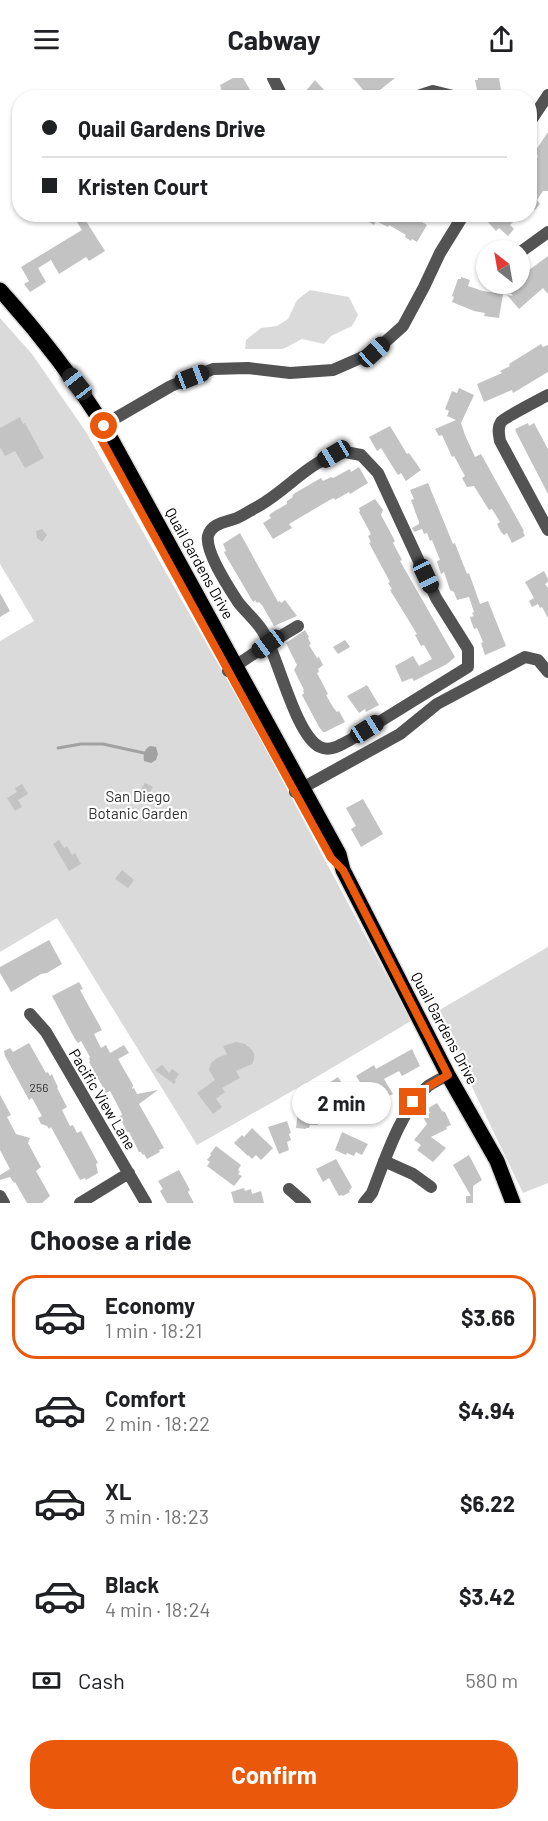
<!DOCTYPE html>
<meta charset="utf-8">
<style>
body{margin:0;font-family:Barlow,sans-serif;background:#f6f6f6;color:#202124;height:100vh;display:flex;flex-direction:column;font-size:22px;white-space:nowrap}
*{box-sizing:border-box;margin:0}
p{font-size:20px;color:#757577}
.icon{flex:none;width:33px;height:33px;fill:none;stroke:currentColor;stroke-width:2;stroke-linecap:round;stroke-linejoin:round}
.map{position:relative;height:1125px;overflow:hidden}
.panel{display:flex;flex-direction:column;background:#fff;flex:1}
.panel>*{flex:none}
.guide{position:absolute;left:12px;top:12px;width:525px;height:132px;border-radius:24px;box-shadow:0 2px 4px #0004;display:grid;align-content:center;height:132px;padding:0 30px;background:#fff}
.needle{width:39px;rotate:329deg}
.fabs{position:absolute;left:476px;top:162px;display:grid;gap:12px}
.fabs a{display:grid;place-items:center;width:54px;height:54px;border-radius:50%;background:#fff;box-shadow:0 2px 4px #0004;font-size:30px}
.end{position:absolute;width:27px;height:27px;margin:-14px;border:8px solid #ea580c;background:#fff;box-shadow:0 0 0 3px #fff}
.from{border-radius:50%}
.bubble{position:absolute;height:42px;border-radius:21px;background:#fff;box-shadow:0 2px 4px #0004;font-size:20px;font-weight:700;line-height:42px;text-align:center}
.car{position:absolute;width:18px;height:36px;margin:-18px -9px;border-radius:8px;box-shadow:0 0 4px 2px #0007;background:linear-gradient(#222 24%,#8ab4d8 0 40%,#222 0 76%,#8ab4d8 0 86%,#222 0)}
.guide b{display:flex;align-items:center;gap:21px;height:57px;font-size:22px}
.guide b+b{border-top:2px solid #e0e0e0}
.guide i{width:15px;height:15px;background:#202124}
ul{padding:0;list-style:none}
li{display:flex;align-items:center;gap:18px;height:84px;margin:0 12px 9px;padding:0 18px;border:3px solid transparent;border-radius:24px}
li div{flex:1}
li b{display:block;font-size:22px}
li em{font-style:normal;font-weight:700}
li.current{border-color:#ea580c}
li>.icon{width:54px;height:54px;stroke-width:1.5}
h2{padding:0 30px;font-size:27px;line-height:72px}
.pay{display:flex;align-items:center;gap:15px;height:66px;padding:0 30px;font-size:22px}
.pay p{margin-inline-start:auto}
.button{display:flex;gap:12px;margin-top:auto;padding:12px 30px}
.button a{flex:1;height:69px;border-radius:24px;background:#ea580c;color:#fff;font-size:24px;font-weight:700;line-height:69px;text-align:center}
header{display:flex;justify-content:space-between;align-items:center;height:78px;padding:0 30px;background:#fff;font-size:27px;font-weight:700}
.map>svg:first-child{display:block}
.green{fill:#dadada}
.water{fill:#a1a1a1}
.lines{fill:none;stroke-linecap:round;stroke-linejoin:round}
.stream{stroke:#a1a1a1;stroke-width:3}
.building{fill:#c3c3c3}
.major-casing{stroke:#dbdbdb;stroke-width:18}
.minor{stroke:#535353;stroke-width:12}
.major{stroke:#000;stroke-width:15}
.route{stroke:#ea580c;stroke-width:8}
.labels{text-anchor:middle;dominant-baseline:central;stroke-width:4.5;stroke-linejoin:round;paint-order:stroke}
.number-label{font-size:12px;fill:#313131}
.street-label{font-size:15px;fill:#000;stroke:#fff}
.park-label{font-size:15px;fill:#313131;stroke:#fff}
</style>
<header><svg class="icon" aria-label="menu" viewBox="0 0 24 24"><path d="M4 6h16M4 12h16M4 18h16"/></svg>Cabway<svg class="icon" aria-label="share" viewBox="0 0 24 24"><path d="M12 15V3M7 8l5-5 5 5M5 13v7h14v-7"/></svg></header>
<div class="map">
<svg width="548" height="1125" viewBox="0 0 548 1125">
<rect width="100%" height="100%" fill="#fff"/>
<path class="green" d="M310 212 349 219 358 237 352 248 331 258 324 266 302 261 283 271H245L246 262 261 250 277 248 288 241 297 222Z
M0 240 32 276 86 354 250 642 411 943 308 1004 197 1067 57 840 0 874V563L34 543 0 486Z
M548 869V1105L523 1115 436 934Z"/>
<path class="water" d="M150 668 156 669 158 676 156 682 151 685 144 683C143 676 144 672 150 668Z"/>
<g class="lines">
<path class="stream" d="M58 670 81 666H103L144 675"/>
</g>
<path class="building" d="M233 0H243L255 20H224L220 7Z
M353 0H395L370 20Z
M478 0H499L501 12 478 16 475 2H478Z
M315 2 324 12 322 13 330 20H300Z
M548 54V113H543L537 122 540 126 535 132 530 128V92L538 78 534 75Z
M355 136H420L417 141 427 147 417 164 412 161 411 163 405 159 406 157 389 147 388 149 376 143 374 147Z
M492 136H521L510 147 514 151 508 158 499 150 496 153 487 143Z
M82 137 105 173 89 183 86 179 59 196 51 182 38 190 46 204 30 214 24 206 29 203 21 189 82 152 75 141Z
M548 178V216L543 210 519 231 507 217 513 218 507 210 512 206H519V203L525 198V195Z
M461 199 470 202 468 208 483 213 503 216 499 240 484 238 485 235 474 233 452 224 454 219 452 218 458 201H461Z
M541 266 543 269 548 267V294L513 315 512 312 484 324 477 306 502 295 500 293 510 288 509 286Z
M459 310 474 317 461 345 465 357 475 379 481 376 524 453 523 454 525 458 512 465 507 455 504 457 501 454 497 446 500 444 492 431 489 432 474 408 467 409 462 400 465 398 454 378 452 379 442 357 439 358 435 351 456 342 447 338 449 333 445 331 452 313 457 315Z
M20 339 23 346 25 345 44 380 25 390 15 373 5 378 0 369V350Z
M528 345 529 348 534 345 548 371V416L517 356 515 351Z
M390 348 407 376 409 375 421 392 406 403 401 395 398 397 396 394 381 370 377 373 369 359Z
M359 389 368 405 350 416 349 414 335 422 334 420 328 423 289 446 292 450 273 461 263 445 271 440 269 437 273 434 287 426V423L293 419 292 418 295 415 321 400 323 403 331 399 333 400 346 393 350 391 351 394Z
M428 405 453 466 455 465 456 468 467 496 469 495 480 526 488 523 506 568 485 577 481 565 483 564 477 550 474 551 471 543 470 539 474 538 472 535 474 534 469 519 457 522 454 514 450 512 444 494 441 496 438 487 437 483 440 482 432 462 430 463 427 455 424 456 422 451 414 454 412 450 419 446V444L411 422 414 421 410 412Z
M375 421 383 432 381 437 395 463 393 465 402 482 400 483 455 579 447 586 414 603 412 600 402 604 395 588 413 578 419 588 432 581 424 567 421 568 415 557 417 556 390 512 392 511 388 505 390 504 369 465 371 464 368 458 371 456 359 434 360 433 359 430Z
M42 451 47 457 42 464 37 460 36 453Z
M240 455 278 524 280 523 281 525 285 522 297 538 274 548 262 527 259 524 257 525 255 522 253 524 226 478 224 474 226 473 223 466Z
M544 493 548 501V504L545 506 548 510V540L542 529 540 530 538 526 532 529 529 523 534 520 525 504Z
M0 515 10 533 0 539Z
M305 552 309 559 308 560 311 566 309 567 317 580 319 579 323 587 318 591 319 594 317 595 328 616 326 617 333 629 337 634 339 633 345 644 325 654H323L319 649 302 617 304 615 303 613 304 612 294 592 297 587 286 565Z
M345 562 350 569 338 576 333 569Z
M367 607 379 627 366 634 365 631 359 635 347 618Z
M145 705 153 709 144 723 136 719Z
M22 706 28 716 18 722 22 729 15 733 7 720 17 714 15 710Z
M363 721 383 756 361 769 351 751 356 748 346 730Z
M59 762 64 770 67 768 72 777 75 775 81 786 69 793 53 766Z
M122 792 134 802 128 810 115 801Z
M49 862 62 886 47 895 41 896 11 914 0 895V889Z
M79 904 83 911 80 912 102 952 94 956 101 970 106 967 110 975 124 967 129 975 118 981 133 1007 132 1011 134 1010 137 1016 158 1012 139 1026 164 1070 159 1072 160 1074 147 1081 144 1076 143 1077 141 1074H139L129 1054H127L121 1042H122L120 1038 122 1037 120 1032 110 1013 106 1015 89 984 90 983 89 980 90 979 81 963 78 965 75 961 52 918Z
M236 964 245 966 252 972 254 976V981L252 986 236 993 240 1000 222 1010 225 1014 216 1021 222 1029 213 1036 197 1015 215 1002 209 992 211 985 217 980 227 976 223 968Z
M29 965 46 995 48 994 50 998 52 996 55 1003 58 1009 57 1010 67 1029 62 1032 70 1048 73 1047 77 1055 81 1053 98 1085 96 1086 98 1095 86 1102 85 1100 80 1102 51 1049 49 1051 47 1048 41 1046 38 1040 42 1038 32 1020 29 1022 5 978 4 973 10 970 13 974Z
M412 971 420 988 402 998 399 993 384 1001 393 1016 389 1018 391 1021 385 1025 383 1023 381 1025 378 1020 373 1024 356 998 374 987 376 991Z
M162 987 169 995 172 991 179 996 175 1002 176 1004 174 1006 155 992Z
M338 999 356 1027 352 1030 354 1032 347 1036 346 1034 343 1036 341 1032 336 1035 321 1010Z
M0 1017 11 1037 7 1039 16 1056 30 1060 28 1065 41 1089 36 1093 50 1118 42 1125H27L15 1104 14 1105 10 1099 0 1102V1097L10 1091 0 1072Z
M305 1023 320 1025 318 1047H310L309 1050H306V1051L296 1050 299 1025 305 1026Z
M437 1025 442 1033 445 1034 451 1047 446 1049 447 1051 431 1059 446 1070 433 1084 417 1072 421 1067 414 1062 427 1046 423 1039 430 1035 428 1031 430 1029Z
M287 1043 291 1055 289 1056 291 1062 287 1064 289 1072 279 1076 268 1049Z
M252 1050 273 1070 261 1082 256 1077 252 1081 248 1077V1078L234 1065 242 1057 244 1059Z
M342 1054 368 1066 362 1077 356 1074 354 1078 347 1075 346 1077 335 1072Z
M216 1068 241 1087 238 1092 240 1094 238 1096 242 1098 234 1108 207 1088 210 1084 207 1082 211 1077 210 1076Z
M469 1077 482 1102 473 1108V1125H466V1118H471L453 1087Z
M336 1081 352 1109 349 1113 350 1114 343 1118 342 1117 339 1118 329 1100 323 1104 316 1091Z
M179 1092 190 1112 188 1114 194 1125H167L160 1113 163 1111 158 1103Z
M244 1110 245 1113 251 1111 252 1116 261 1113 264 1125H234L231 1114Z"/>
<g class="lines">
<g class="major-casing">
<path id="major" d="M0 212C39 255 73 299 104 348L339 776 343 792 448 997 497 1083 513 1125"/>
</g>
<path class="minor" d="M273 0 283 20
M412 20 433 13 453 18
M530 44 548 17
M519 175 548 154
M548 317C539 322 505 339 501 344 497 350 499 356 500 363L548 452
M95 352 171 308 213 291 248 290 290 295 333 292 374 274 403 248 424 209 440 175 464 136
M345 374 361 377 378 395 436 520 468 571V589L350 662C341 667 330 674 320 669 295 657 278 577 262 552 255 542 245 533 238 524 229 510 205 474 208 458 211 445 227 444 237 440 244 437 251 432 257 429 288 412 310 381 345 374Z
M228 593 268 566 298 548
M295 714 400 656 437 626 525 579 538 582 548 594
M30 936 46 954 146 1125
M384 1083 413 1096 431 1109
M289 1111 305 1125
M0 1118 4 1125
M80 1125 129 1095
M364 1125 372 1115C385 1082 401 1031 428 1008 434 1004 442 1000 448 997"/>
<use href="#major" class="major"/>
</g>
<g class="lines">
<path class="route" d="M104 348 96 352 331 780 343 792 448 997 429 1008 413 1024"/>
</g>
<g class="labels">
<g class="number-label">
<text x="39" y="1009">256</text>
</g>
<g class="street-label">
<text transform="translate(200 485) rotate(61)">Quail Gardens Drive</text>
<text transform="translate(445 950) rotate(62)">Quail Gardens Drive</text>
<text transform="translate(103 1021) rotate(59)">Pacific View Lane</text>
</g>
<g class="park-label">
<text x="138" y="718">San Diego<tspan x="138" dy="17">Botanic Garden</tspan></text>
</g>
</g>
</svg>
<div class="fabs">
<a><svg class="needle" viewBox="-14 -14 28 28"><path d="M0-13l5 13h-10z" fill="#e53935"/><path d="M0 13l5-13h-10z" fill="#757577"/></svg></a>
</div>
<i class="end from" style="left:104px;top:348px"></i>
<i class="end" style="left:413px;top:1024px"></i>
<div class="bubble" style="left:292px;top:1004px;width:99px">2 min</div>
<i class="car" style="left:374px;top:274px;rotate:48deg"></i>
<i class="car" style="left:192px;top:299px;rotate:69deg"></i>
<i class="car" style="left:77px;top:306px;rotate:322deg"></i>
<i class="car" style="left:334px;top:376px;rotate:239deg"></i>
<i class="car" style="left:426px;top:498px;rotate:155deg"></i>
<i class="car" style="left:268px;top:566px;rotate:234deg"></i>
<i class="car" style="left:367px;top:651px;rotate:58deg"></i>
<div class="guide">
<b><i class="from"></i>Quail Gardens Drive</b>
<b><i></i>Kristen Court</b>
</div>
</div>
<section class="panel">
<h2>Choose a ride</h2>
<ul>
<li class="current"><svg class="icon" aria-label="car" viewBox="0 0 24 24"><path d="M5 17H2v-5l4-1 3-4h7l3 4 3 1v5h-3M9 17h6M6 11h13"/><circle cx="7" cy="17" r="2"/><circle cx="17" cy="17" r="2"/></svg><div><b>Economy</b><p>1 min · 18:21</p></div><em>$3.66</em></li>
<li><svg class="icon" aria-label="car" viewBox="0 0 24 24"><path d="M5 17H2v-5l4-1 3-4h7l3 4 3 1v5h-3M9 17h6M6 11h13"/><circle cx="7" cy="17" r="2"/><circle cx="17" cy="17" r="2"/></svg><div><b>Comfort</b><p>2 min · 18:22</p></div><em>$4.94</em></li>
<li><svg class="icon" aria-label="car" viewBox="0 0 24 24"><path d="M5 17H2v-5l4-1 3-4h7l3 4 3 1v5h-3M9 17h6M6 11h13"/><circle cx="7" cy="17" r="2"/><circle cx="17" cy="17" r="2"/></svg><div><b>XL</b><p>3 min · 18:23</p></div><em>$6.22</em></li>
<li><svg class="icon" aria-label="car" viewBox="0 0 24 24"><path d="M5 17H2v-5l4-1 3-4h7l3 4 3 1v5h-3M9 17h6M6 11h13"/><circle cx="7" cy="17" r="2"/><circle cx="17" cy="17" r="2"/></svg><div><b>Black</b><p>4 min · 18:24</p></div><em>$3.42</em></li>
</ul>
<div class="pay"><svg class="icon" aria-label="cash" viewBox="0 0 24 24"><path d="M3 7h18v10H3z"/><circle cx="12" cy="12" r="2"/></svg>Cash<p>580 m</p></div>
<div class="button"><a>Confirm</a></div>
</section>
